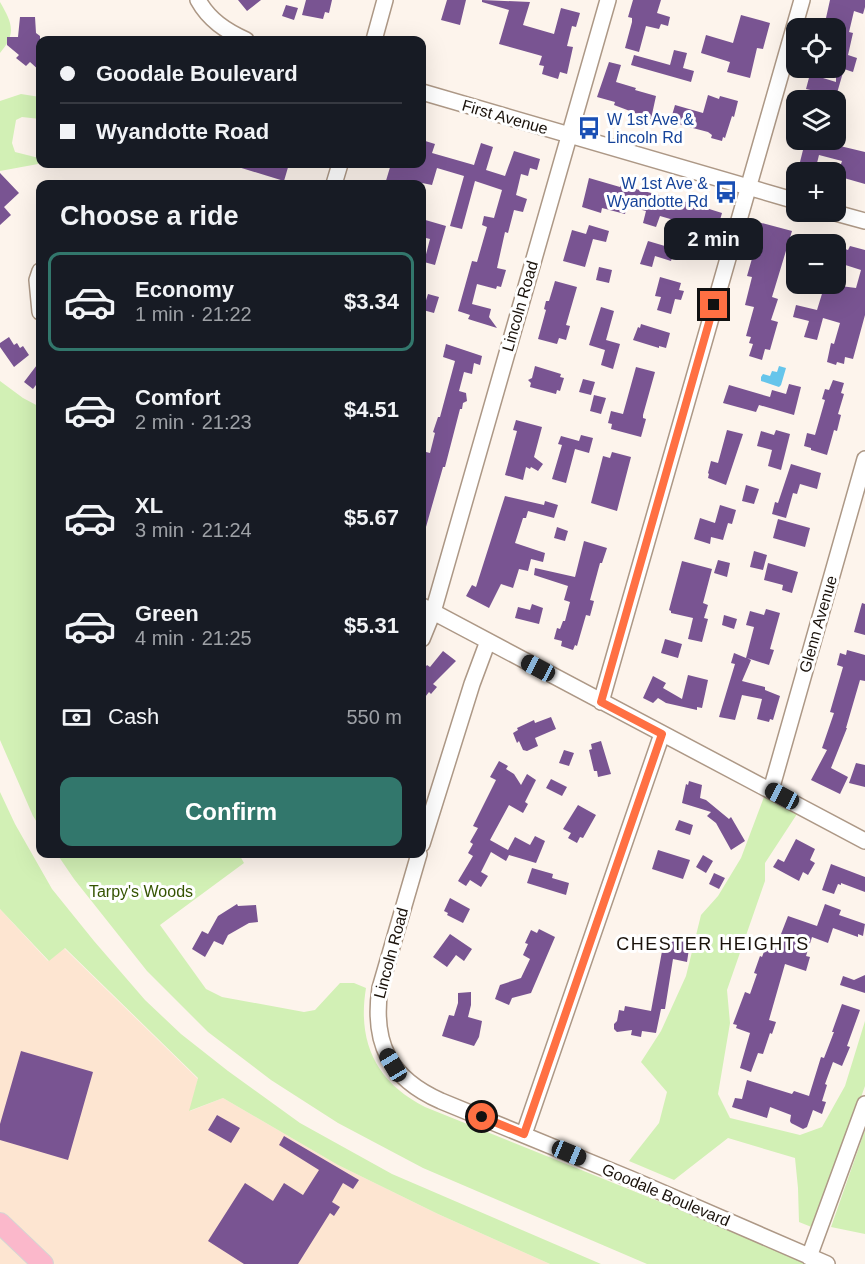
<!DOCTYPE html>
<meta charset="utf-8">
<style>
body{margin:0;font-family:Helvetica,sans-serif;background:#242831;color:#f1f3f6;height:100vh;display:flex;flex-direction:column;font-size:22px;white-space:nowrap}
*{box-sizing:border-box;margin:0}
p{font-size:20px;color:#9ea1a6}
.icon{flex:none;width:33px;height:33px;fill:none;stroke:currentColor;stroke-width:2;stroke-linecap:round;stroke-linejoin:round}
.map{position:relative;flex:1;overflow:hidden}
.details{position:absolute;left:36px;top:180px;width:390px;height:678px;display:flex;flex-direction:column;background:#171b24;border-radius:12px;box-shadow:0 6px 24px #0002}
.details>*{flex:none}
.top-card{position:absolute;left:36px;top:36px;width:390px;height:132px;border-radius:12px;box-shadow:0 6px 24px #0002;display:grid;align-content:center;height:132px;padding:0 24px;background:#171b24}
.controls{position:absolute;left:786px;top:18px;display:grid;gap:12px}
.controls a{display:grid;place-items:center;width:60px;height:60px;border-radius:12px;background:#171b24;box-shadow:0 6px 24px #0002;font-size:30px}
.end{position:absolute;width:27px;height:27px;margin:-14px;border:8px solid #ff7043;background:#111;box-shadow:0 0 0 3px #111}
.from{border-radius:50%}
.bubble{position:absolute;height:42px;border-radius:12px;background:#171b24;box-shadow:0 6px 24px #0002;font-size:20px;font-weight:600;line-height:42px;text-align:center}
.car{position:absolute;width:18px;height:36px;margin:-18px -9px;border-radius:8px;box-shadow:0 0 4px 2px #0007;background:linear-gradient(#222 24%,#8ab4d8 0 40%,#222 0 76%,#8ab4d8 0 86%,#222 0)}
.top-card b{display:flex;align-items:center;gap:21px;height:57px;font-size:22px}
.top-card b+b{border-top:2px solid #363941}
.top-card i{width:15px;height:15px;background:#f1f3f6}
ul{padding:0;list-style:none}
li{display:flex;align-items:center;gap:18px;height:99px;margin:0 12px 9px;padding:0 12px;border:3px solid transparent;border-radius:12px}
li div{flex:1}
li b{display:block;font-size:22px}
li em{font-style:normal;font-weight:600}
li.current{border-color:#32776c}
li>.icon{width:54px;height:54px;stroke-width:1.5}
h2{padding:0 24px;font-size:27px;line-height:72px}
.pay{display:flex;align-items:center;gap:15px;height:66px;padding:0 24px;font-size:22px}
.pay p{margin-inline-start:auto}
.button{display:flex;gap:12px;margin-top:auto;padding:12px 24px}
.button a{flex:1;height:69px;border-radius:12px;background:#32776c;color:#fff;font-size:24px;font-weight:600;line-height:69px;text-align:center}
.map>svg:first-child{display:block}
.built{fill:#fde5d1}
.green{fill:#d2f0b5}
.water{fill:#66c5eb}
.building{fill:#795492}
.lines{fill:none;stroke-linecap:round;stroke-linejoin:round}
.minor-casing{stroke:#ad9886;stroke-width:18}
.major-casing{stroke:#d6d4d3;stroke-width:22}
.minor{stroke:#fff;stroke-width:15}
.major{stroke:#fbb8cb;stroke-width:20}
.route{stroke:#ff7043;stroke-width:8}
.labels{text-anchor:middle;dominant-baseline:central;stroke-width:6;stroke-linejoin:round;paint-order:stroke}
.street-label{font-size:16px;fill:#1a120b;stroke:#fff}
.transit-label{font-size:16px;fill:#164399;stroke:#fff;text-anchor:start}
.park-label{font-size:16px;fill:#355402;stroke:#fff}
.neighbourhood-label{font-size:18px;letter-spacing:1.5px;fill:#1a120b;stroke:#fff}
</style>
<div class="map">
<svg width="865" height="1264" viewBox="0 0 865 1264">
<rect width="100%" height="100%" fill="#fdf4ec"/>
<path class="built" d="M0 909 48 961 64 948 198 1079 190 1111 223 1098 338 1165 438 1214 550 1264H0Z"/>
<path class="green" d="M0 2C12 23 17 33 0 53Z
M21 94 40 97V119L22 117 16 120 12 143 15 152 39 158 38 164 0 171V101Z
M0 381 23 398 40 407V447L38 449 39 515 40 517V827L33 816 0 740Z
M0 792 15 824 52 889 94 941 145 1000 181 1034 228 1071 300 1123 392 1174 601 1264H550L438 1214 338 1165 223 1098 189 1111 198 1078 65 948 49 961 0 909Z
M764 797 797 814 765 863V881L727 990 730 1023 718 1094 730 1118 800 1135 822 1127 845 1086 865 1021V1086L814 1228 799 1222 798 1188 795 1158 728 1138 674 1180 629 1161 659 1123 667 1092 641 1062 661 1031 686 976 701 915 718 896 741 858Z
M57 854H239L244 863 160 925 206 989 222 997 304 1012 315 1010 340 983H354L366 988C357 1042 376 1082 425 1107L683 1211 807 1264H647L423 1168 338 1123 271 1080 208 1032 147 971 74 879Z
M865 1130V1234L831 1227Z"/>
<path class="water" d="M779 366 786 368 781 385 779 387 761 381V377L763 374 770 376 772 371 777 372Z"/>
<path class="building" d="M238 0H261L247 11Z
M306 0H332L329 13 325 12 323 19 302 15Z
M447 0H466L460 25 441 20Z
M482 0 530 2 523 25 554 34 561 8 580 13 576 27 572 26 567 46 573 47 567 74 560 72 558 79 542 74 544 66 539 65 542 56 499 44 509 10 482 2Z
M633 0H661L657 13 670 17 668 26 661 24 659 29 646 26 639 52 625 48 632 22V18L628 17Z
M830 0H865V7L863 14 854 11 849 32 853 33 848 55 857 58 853 72 844 69 835 100H822L817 99 819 92 806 89 810 74 836 82V28L824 27Z
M286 5 298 8 294 20 282 16Z
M741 15 770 23 763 49 757 48 750 78 727 72 730 62 701 53 706 35 733 43Z
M20 17H35L36 33 40 36V71L30 62 26 66 16 58 19 55 7 45V37H18Z
M674 50 687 53 683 68 694 71 691 82 631 65 634 55 670 65Z
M609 62 621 65 616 82 636 88 635 90 656 96 651 119 614 105 615 102 597 97Z
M708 95 719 99 720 96 738 101 734 117 732 116 725 138 723 137 722 141 711 138 712 135 708 132 670 122 675 105 703 113Z
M422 140 435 144 432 153 474 165 481 143 493 147 486 170 505 176 514 151 540 159 537 170 530 168 528 176 521 174 516 195 527 199 523 212 514 210 508 233 505 232 497 268 506 270 501 287 497 286 496 289 477 284 472 304 491 309 489 317 497 328 468 319 470 315 458 311 472 261 477 262 487 227 482 225 484 216 494 218 502 190 475 181 462 229 450 226 464 176 437 168 432 185 417 182 416 184H385L391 164H422Z
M815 140 865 152V184L837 176 842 161 819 155 815 171 799 166 804 146 813 148Z
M235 164H289L284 181 235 166Z
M0 173 19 193 4 207 11 215 0 225Z
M589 178 620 187 621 185 628 187 690 203 722 213 709 258 696 254 701 236 682 230 684 223 660 216 656 227 643 223 646 211 627 206 625 214 602 208 601 213 582 207Z
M422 219 446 226 435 265 424 262 430 239 422 237Z
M754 221 792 231 772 297 778 299 771 320 778 322 770 350 765 349 762 360 749 356 753 344 749 343 751 337 746 336 754 307 745 305 752 277 747 276 753 255 746 253 749 244 747 243Z
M589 225 609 231 606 242 593 239 585 267 563 261 572 230 586 234Z
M648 241 675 249 671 261 655 256 652 267 640 264Z
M836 246 848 250 850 246 865 250V315L853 359 845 357 844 364 837 362 836 365 827 362 831 343 834 344 840 323 823 318 817 340 804 337 809 321 793 317 796 305 817 310 825 284 856 288 861 270 836 262Z
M599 267 612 270 609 283 596 280Z
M660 277 681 283 679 290 684 291 681 300 675 299 671 314 657 310 661 297 655 296Z
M555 281 577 287 566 325 570 326 566 340 559 338 557 344 538 339 546 310 544 309 546 301H549Z
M428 294 439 297 434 313 423 310Z
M601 307 614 311 606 340 620 344 613 369 601 365 605 350 589 345Z
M641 324 670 333 666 348 659 346V348L633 340 638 327 640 328Z
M9 337 14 345 17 343 20 348 23 346 29 355 14 367 0 347V343Z
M446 344 482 356 480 365 474 363 472 374 464 372 459 391 466 393 467 401 463 403 462 409H460L445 467H443L424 534 422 533V451L430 453 435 433 433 432 438 417H440L455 361 443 357Z
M40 361V388L36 385 33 389 24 382Z
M535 366 561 374 560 377 564 378 560 391 557 390 556 394 530 387 531 383 528 380 532 378Z
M636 367 655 372 643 415V418L646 419 641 437 611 429 612 424 608 423 611 411 623 414Z
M583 379 595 382 591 395 579 392Z
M833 380 844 383 841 393 844 394 838 414 841 415 837 431 834 430 827 455 811 450V448L804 446 807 433 815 435 825 400 822 399 825 389 829 390Z
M789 384 801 387 794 415 759 405 756 412 723 403 729 385 770 397 772 390 786 394Z
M594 395 606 398 601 414 590 411Z
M516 420 542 427 534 457 543 464 538 471 531 467 530 469 526 467 523 480 505 475 517 431 513 430Z
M727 430 743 434 726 485 708 478 709 474 708 473 711 461 718 463Z
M776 430 790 434 781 470 768 466 772 450 757 446 761 431 774 435Z
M581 435 593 438 589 453 575 449 566 483 552 479 562 445 558 444 561 436 579 441Z
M612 452 631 457 617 511 591 503 603 456 610 458Z
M791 464 821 473 817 489 800 484 797 494 793 493 786 518 772 514 775 502 778 503Z
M746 485 759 489 754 504 742 501Z
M505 496 544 505 545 501 558 505 554 518 528 511 526 518H523L515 543 545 553 543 562 531 559 528 571 519 569 513 588 501 584 489 608 466 596 472 585 476 587Z
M720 505 736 510 732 524 728 523 723 540 711 537 710 544 694 539 700 518 715 523Z
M778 519 810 528 805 547 773 538Z
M557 527 568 531 565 541 554 538Z
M584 541 607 548 602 563H600L590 600 594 601 590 616 586 615 577 646 575 645 573 650 561 646 562 641 554 639 557 628 560 629 563 621H565L570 602 564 600 568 586 534 575 535 568 575 577Z
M754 551 767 555 763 570 750 567Z
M718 560 730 563 727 577 714 573Z
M682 561 712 569 703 603 708 605 704 618 708 619 702 642 688 639 693 618 671 613V611L669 610Z
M768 563 798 572 792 593 782 590 783 585 764 580Z
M862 603 865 604V635L854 632Z
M532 604 543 608 539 624 515 618 518 607 530 610Z
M766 609 780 613 770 649 774 650 769 665 747 658 751 660 742 681 765 687V690L780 696 773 720 770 719 769 722 757 719 762 699 742 695 735 720 719 717 735 664 731 663 734 653 746 658 754 627 746 625 750 611 764 615Z
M724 615 737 619 734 629 722 625Z
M665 639 682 644 678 658 661 653Z
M847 650 865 655V681L860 680 846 728H847L831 768 848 777 840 794 811 780 827 750 822 748 834 713 830 712 843 667 837 665 840 653 846 655Z
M443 651 456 661 433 684 437 687 431 694 429 692 422 701V671L427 665 430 667Z
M688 675 708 680 702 708 697 707V710L666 703 658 698 653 703 643 698 653 676 666 683 663 688 682 699Z
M551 717 556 729 535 738 538 746 527 751 523 750 519 741 517 743 513 733 518 730 517 728 534 720 535 723Z
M601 741 611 774 598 777 597 771H594L589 750 592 749 591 744Z
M564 750 574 753 569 766 559 763Z
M499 761 508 766 506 769 514 774 521 785 527 774 536 780 525 802 528 804 523 813 509 805 490 840 508 850 515 837 530 845 535 836 545 841 536 863 509 855 506 861 491 852 481 872 488 876 481 887 470 880 466 886 458 881 473 856 468 853 473 844 470 842 478 828 473 826 496 780 490 777Z
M856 763 865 765V787L849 783Z
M551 779 567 787 562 796 546 788Z
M689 781 702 785 700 798 706 800 729 819 731 817 745 841 731 850 716 823 707 816 711 812 682 803 686 784 688 785Z
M578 805 596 815 583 838 580 837 577 843 568 838 571 833 563 829Z
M679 820 693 825 690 835 675 830Z
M796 839 815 849 810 860 815 863 808 875 803 872 799 881 773 867 778 859 784 862Z
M658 850 690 860 683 879 652 869Z
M703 855 713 861 706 873 696 867Z
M831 864 865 877V892L841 883V885L838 884 834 894 822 890Z
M532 868 553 874 552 878 569 883 566 895 527 883Z
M714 873 725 878 719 889 709 884Z
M450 898 470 909 463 923 447 915 448 913 444 911Z
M237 904 238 906 256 905 258 922 249 923 228 935 223 945 214 941 205 957 192 949 202 931 208 934 218 916Z
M825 904 841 910 839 915 865 924 863 936 858 934V937L833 928 828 943 812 937 806 956 810 957 806 971 785 964 769 1020 776 1022 772 1034 770 1033 763 1054 758 1053 751 1072 740 1068 750 1033 736 1028 737 1025 733 1024 745 992 750 994 757 974 754 973 760 956 762 957 765 949 774 952 788 916 817 926Z
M539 929 555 937 531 993 512 998 509 1005 495 999 500 985 521 978 530 959 523 955 528 944 525 943 531 930 537 933Z
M450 934 472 949 464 961 456 955 447 967 433 957Z
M665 935 690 942 687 962 673 959 665 1009H661L656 1033 642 1031 641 1037 631 1035 632 1030 617 1032 614 1029V1024L617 1021 619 1010 624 1011 625 1006 651 1011Z
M865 975V993L840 985 843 976 854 980Z
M471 992V1005L468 1017 482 1021 479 1037 474 1046 442 1036 449 1015 454 1016 458 1003V993Z
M842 1004 860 1010 847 1046 850 1047 842 1066 833 1062 825 1084 827 1085 822 1101 826 1102 822 1114 813 1110 807 1127 803 1129 791 1123 790 1121 791 1115 770 1107 767 1118 732 1107 735 1098 742 1099 747 1080 792 1094 794 1091 809 1096 821 1057 824 1058 834 1032H832Z
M21 1051 93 1072 68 1160 0 1140V1124Z
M217 1115 240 1128 231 1143 208 1130Z
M284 1136 359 1180 353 1189 343 1183 332 1202 340 1207 334 1216 330 1213 298 1264H244L208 1241 245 1183 273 1201 284 1183 303 1195 319 1170 279 1145Z"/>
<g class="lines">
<g class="minor-casing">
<path id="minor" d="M198 0C209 20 226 31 246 40
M374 40 385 0
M422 92 796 201
M334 184 340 164
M832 212 865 221
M40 271 37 280 40 312
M422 606 865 841
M422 639 433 612 608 0
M601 702 802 0
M771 790 865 459
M422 844 472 684 488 641
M419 854 380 988C372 1043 389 1078 441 1101L631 1179 827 1264
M524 1134 662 734
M809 1257 865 1104"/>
</g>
<g class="major-casing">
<path id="major" d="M0 1223 43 1264"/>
</g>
<use href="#minor" class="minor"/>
<use href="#major" class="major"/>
</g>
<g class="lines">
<path class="route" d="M482 1117 524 1134 662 734 601 702 714 305"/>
</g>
<defs>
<g id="bus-bare" transform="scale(1.8)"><path d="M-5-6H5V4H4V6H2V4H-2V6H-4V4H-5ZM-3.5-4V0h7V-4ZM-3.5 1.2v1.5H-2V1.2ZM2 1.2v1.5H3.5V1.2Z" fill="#1a4fb4" stroke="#fff" stroke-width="2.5" paint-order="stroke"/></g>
</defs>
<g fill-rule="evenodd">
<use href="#bus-bare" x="589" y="128"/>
<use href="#bus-bare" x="726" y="192"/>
</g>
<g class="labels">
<g class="street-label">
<text transform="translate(505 117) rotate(16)">First Avenue</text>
<text transform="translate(520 306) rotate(-74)">Lincoln Road</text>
<text transform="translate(818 624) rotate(-74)">Glenn Avenue</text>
<text transform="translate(391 953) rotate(-75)">Lincoln Road</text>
<text transform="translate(666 1195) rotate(23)">Goodale Boulevard</text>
</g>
<g class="transit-label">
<text x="607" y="119">W 1st Ave &amp;<tspan x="607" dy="18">Lincoln Rd</tspan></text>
<text x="708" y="183" text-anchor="end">W 1st Ave &amp;<tspan x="708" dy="18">Wyandotte Rd</tspan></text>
</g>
<g class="park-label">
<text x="141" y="891">Tarpy's Woods</text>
</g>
<g class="neighbourhood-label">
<text x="713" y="944">CHESTER HEIGHTS</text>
</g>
</g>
</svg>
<div class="controls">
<a><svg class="icon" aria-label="locate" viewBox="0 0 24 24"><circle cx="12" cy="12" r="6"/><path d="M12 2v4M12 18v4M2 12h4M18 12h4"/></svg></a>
<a><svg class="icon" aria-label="layers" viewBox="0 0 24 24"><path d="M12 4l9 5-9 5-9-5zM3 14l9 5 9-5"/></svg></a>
<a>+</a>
<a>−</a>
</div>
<i class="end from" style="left:482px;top:1117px"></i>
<i class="end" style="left:714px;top:305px"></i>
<div class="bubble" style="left:664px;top:218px;width:99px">2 min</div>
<i class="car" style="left:538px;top:668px;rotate:298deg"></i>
<i class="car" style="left:782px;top:796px;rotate:298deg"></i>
<i class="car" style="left:393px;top:1065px;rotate:329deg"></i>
<i class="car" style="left:569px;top:1153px;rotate:113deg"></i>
<div class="top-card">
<b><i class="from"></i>Goodale Boulevard</b>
<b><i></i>Wyandotte Road</b>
</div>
<section class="details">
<h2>Choose a ride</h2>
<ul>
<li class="current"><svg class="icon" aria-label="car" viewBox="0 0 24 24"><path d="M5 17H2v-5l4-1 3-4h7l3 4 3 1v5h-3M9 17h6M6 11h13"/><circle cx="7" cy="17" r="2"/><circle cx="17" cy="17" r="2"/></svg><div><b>Economy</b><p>1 min · 21:22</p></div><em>$3.34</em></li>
<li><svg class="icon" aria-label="car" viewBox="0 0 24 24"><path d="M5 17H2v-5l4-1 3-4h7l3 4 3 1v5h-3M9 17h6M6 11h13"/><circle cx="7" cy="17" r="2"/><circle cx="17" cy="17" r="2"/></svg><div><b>Comfort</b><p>2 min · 21:23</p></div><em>$4.51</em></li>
<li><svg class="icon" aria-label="car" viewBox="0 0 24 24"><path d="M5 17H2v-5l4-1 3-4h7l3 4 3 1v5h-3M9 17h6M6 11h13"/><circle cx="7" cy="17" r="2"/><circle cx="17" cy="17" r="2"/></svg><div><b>XL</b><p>3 min · 21:24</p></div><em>$5.67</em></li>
<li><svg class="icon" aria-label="car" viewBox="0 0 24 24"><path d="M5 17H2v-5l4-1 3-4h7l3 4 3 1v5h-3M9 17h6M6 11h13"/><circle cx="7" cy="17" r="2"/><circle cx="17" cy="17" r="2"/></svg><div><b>Green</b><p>4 min · 21:25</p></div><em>$5.31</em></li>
</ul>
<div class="pay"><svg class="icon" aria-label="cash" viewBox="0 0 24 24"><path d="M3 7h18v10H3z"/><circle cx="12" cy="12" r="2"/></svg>Cash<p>550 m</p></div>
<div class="button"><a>Confirm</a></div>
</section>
</div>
